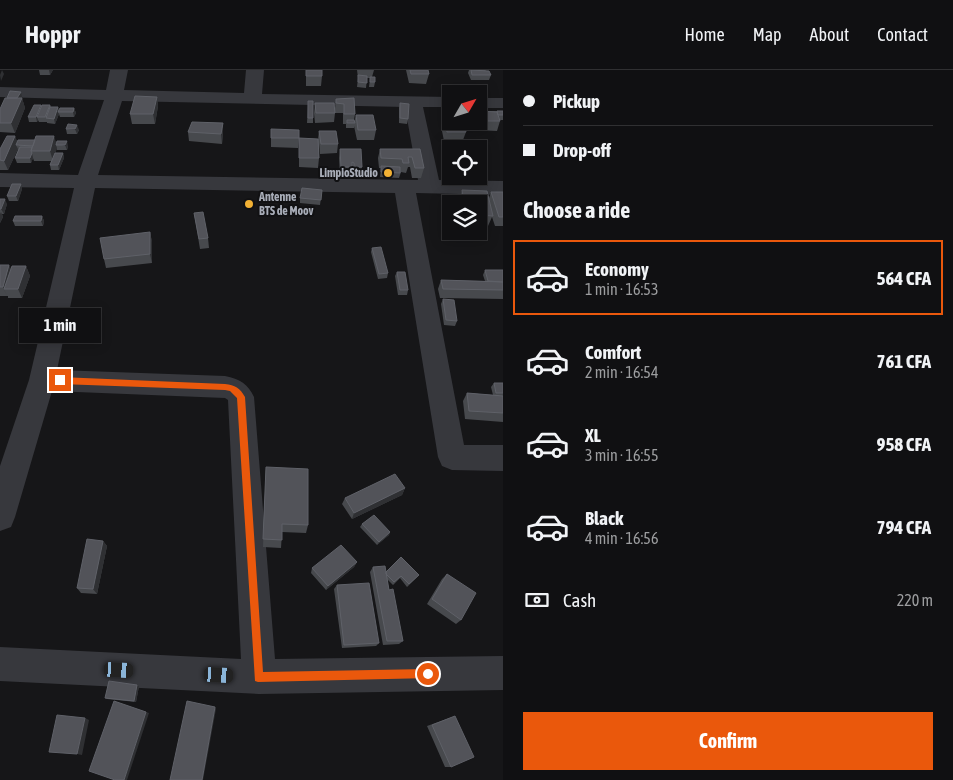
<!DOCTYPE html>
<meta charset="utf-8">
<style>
body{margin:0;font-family:"Asap Condensed",sans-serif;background:#19191b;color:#f1f3f6;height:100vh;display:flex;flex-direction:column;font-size:19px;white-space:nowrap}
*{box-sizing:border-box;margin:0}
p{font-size:16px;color:#9c9d9f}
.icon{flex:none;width:28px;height:28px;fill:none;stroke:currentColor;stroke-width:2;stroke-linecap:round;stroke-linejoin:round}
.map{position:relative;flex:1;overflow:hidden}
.panel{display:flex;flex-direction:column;background:#101012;width:450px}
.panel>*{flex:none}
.banner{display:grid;align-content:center;height:110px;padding:0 20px;background:#101012}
.needle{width:32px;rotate:51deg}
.controls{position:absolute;left:442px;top:15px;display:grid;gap:10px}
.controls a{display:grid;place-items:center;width:45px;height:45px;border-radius:0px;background:#101012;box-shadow:0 2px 12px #0003,0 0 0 1px #303032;font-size:25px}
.end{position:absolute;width:22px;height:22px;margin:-11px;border:6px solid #ea580c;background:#fff;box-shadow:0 0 0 2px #fff}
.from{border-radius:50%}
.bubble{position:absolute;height:35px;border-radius:0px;background:#101012;box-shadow:0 2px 12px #0003,0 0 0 1px #303032;font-size:16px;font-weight:700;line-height:35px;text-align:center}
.car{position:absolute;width:15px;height:30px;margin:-15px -8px;border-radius:6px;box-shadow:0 0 4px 1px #0007;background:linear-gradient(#222 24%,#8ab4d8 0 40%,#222 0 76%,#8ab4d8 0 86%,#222 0)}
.banner b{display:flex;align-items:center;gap:18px;height:48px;font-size:19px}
.banner b+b{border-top:1px solid #303032}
.banner i{width:12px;height:12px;background:#f1f3f6}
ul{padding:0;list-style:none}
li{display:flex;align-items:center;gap:15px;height:75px;margin:0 10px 8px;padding:0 10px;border:2px solid transparent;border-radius:0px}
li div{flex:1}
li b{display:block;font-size:19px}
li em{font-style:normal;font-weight:700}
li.on{border-color:#ea580c}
li>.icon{width:45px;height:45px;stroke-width:1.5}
h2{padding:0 20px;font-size:22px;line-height:60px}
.pay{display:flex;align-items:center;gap:12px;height:55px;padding:0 20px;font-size:19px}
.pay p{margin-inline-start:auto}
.cta{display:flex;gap:10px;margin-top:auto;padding:10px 20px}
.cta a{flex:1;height:58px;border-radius:0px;background:#ea580c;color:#fff;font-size:20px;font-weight:700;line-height:58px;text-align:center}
header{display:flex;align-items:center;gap:30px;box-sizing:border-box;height:70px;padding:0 25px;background:#101012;border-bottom:1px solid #303032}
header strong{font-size:24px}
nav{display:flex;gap:28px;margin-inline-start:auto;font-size:18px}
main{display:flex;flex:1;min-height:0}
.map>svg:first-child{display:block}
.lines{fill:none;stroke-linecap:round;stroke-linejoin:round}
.minor{fill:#37383d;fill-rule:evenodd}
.wall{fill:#47494d}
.shaded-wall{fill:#2f3033}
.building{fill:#525359;stroke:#5f6168}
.route{fill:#ea580c}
.poi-dot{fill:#f2b134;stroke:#111113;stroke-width:2}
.labels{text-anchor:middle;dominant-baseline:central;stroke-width:4;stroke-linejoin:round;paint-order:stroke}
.far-poi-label{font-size:12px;font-weight:bold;fill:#a8adb8;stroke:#111113;text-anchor:end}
</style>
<header>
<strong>Hoppr</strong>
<nav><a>Home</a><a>Map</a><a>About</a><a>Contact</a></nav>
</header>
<main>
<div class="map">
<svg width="503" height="710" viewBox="0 0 503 710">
<rect width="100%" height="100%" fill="#161618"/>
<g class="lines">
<path class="minor" d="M110 0H128L124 20 244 23 246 0H264L262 24 451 27V37H423L439 110 503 111V125L416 123 464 375H503V401L452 400 442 396 438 387 395 123 95 118 57 300 225 306C240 309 248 314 254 327L275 589 503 586V620L259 624 0 611V577L241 589 228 330 225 328 52 321 15 447 11 457 0 461V396L29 310 74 118 0 117V103L78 105 104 30 0 27V17L106 20ZM122 31 405 37 418 110 98 105Z
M479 28H503V38H479Z"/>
</g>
<path class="wall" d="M39 0H53L50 5H40Z
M306 0H322V6L321 16H306Z
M357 0H374L372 7 375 12 374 17H369L370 8H367L366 18 357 17 358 8Z
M406 0H428L429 4 426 14 409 13Z
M469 0H485L491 5 489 10H471L468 3Z
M22 27V28L25 38 15 63 0 62V39Z
M157 27 158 36 155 54H132L130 44Z
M354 28 355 44 354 50V52L356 45 376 60 374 70H357L354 56V58H346V54H343V43H335L334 52 315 53 314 43 315 33 335 38 336 29Z
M308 31 313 48V53H307Z
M400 33 408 49 407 54 399 53V38Z
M41 35 42 36 50 35 51 37H58L59 41 74 38 76 43 74 47H60L59 44 55 54 47 53V52H39L38 50 37 52H29L28 47Z
M479 41H503V50H500V51L497 61 476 60 474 51H479Z
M445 51 466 62 463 70 479 79V80V79H458L456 75 457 72 444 71 442 61Z
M223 53V62L222 74 189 71 188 62Z
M66 59 79 60 77 64H67Z
M271 59 299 68 298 78 271 77Z
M319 61 338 74 337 83 320 84 319 73V88L318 98 299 97V68L318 69Z
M15 66 17 72 56 74 68 76 67 80H57V78L55 83H63L64 88 59 100H51L50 95 51 91H34L33 88 31 93H17L15 88 18 80V79L8 100H0V79Z
M340 79 362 97 360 107H353L352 102H351L350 107 340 106 339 88Z
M380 79H420L424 98 421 108H412L410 97H408L406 103 401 102 399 108 380 107 381 98H379L378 88Z
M21 114 22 119 18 131H9L7 126Z
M322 120 320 135 300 133V128Z
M462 120 489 128 491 122H503V156H495L492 147 488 156 479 155V134H459V130Z
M0 129 7 134 4 144H2L3 147 0 153Z
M194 143 208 168 209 178 200 179Z
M42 146 44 151 43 156H15L13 151Z
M150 162 152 172V193L106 198 104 189Z
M372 178 388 203 387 208 378 209 371 182Z
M0 195 11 199 26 196 30 206 22 228H8V226H0Z
M485 200H503V229L440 228 438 219 441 210 485 211 483 205Z
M397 202 408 220 407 225H398L395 206Z
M443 229 457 251 455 256 444 255 441 234Z
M494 313H503V352L465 349 463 331 467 323 493 325 491 317Z
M266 397 308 455 306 463 282 462 281 478 263 477Z
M405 418 402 425 352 449 342 434 345 428Z
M362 454 390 462 389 465 377 475 360 457Z
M103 471 107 476 97 524 81 523 77 518Z
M357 492 354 497 326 520 311 503 312 498Z
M373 497 386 502 419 505 407 517 400 508 393 515 387 509 389 520 403 571 399 574 383 575 370 502Z
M447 504 461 550 456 554 427 534 442 509Z
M337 515 379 573 376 576 342 578 334 519Z
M137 615 139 616 136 632 107 629 105 628Z
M455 646 451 697H445L427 656Z"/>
<path class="shaded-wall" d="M2 0 4 4 1 11 0 5Z
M49 0H53L50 5Z
M21 22 22 27V28L25 38 15 63 11 53 16 32Z
M157 27 158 36 155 54 153 44Z
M41 35 43 40 37 47 38 50 37 52 36 47Z
M58 37 59 42H58L59 44 55 54 54 49Z
M74 38 76 43 74 47 73 42Z
M223 53V62L222 74 221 64Z
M77 55 79 60 77 64 75 59Z
M15 66 19 76 16 75 18 79 8 100 4 91Z
M54 66 57 75H56L57 78 53 91 50 81Z
M67 71 68 76 67 80 65 75Z
M32 83 33 88 31 93 30 88Z
M63 83 64 88 59 100 58 95Z
M21 114 22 119 18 131 16 126Z
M5 129 7 134 4 144 1 139Z
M1 142 3 147 0 153V144Z
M42 146 44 151 43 156 41 151Z
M150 162 152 172V193L150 184Z
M9 195 14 204 4 219 7 226 3 217Z
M26 196 30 206 22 228 18 219Z
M405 418 402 425 352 449 354 443Z
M390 462 389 465 377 475 379 472Z
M103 471 107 476 97 524 93 519Z
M357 492 354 497 326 520 328 516Z
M137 615 139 616 136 632 134 631Z
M215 637 216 639 203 710H202Z
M146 642 149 643 127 710H124Z
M85 648 89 650 82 685 77 684Z"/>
<path class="building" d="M306 0H322V6H306Z
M410 0H428L429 4H411Z
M471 0 489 1 491 5H472Z
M358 5 367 6V13L358 12Z
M370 7H375V12H370Z
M10 21 21 22 17 28H7Z
M135 26 157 27 153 44H130Z
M5 28H22L11 53H0V39Z
M354 28 355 44H344V34L336 33V29Z
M308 31H313V48H308Z
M315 33H334L335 43H316Z
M400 33 409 34 408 49 400 48Z
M34 35H41L36 47H28Z
M42 35H50L45 47H37Z
M50 37H58L54 49 46 48Z
M60 38H74L73 42H58Z
M479 41 497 42 500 51H480Z
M497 41H503V45H498Z
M356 45H373L376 60H358Z
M347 50H354L355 53H347Z
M445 51H463L466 62H447Z
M192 52 223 53 221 64 188 62Z
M68 54 77 55 75 59H66Z
M271 59 299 60V68H271Z
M319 61H336L338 74H321Z
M7 66H15L4 91 0 90V79Z
M36 66H54L50 81H31Z
M299 68 318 69 319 88H299Z
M18 70H35L33 76 16 75Z
M458 70H476L479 79 461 78Z
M57 71H67L65 75H56Z
M20 77H32L31 81 32 83 30 88H15Z
M340 79H361L362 97H354V93L352 92V97H341Z
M380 79H420L424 98H415L412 87H408L409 93H403L402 89 381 88Z
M55 83H63L58 95H50Z
M381 96 400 97V103L381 102Z
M12 114H21L16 126H7Z
M302 118 322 120 321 130 300 128Z
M462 120 487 121 493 146 479 145V134H470L469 132H464Z
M491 122H503V147H499Z
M0 129H5L1 139H0Z
M203 142 208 168 199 169 194 143Z
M15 146H42L41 151H13Z
M150 162V184L104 189 100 168Z
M381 177 388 203 379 204 372 178Z
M0 195H9L3 217H0Z
M12 196H26L18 219H4Z
M485 200H503V212L488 211Z
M397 202H405L408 220H400Z
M441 210 503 212V220L443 219Z
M443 229 454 230 457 251 446 250Z
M494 313H503V323H496Z
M467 323 503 326V343L469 341Z
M266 397 308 399V455L282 454V470L263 469Z
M395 404 405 418 354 443 345 428Z
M374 445 390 462 379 472 362 454Z
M87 469 103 471 93 519 77 518Z
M341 475 357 492 328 516 312 498Z
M401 487 419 505 409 514 401 506 394 512 386 504V502Z
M385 496 389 520 393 519 403 571H387L373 497Z
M447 504 476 523 461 550 432 529Z
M369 513 379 573 344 575 337 515Z
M109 611 137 615 134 631 105 628Z
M114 631 146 642 124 710H115L89 701Z
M187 631 215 637 202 710H170Z
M57 645 85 648 77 684 49 682Z
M455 646 474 687 451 697 432 655Z"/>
<path class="route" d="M60 307 225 314C235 315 240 318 245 327L263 602 428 599 431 601 433 604 431 608 258 612 255 611 237 328 230 321 225 320 60 314 56 310Z"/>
<g class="poi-dot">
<circle cx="388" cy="103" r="5"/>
<circle cx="249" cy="134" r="5"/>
</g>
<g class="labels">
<g class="far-poi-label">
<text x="378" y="103">LimpioStudio</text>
<text x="259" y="127" text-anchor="start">Antenne<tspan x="259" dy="14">BTS de Moov</tspan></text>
</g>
</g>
</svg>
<div class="controls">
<a><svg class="needle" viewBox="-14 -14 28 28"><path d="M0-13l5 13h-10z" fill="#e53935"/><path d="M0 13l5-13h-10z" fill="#9c9d9f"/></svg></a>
<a><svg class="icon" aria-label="locate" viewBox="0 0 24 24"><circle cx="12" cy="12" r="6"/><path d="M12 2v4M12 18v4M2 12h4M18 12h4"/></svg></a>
<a><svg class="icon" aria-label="layers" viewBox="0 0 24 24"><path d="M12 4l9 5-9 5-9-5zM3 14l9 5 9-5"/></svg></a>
</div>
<i class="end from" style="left:428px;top:604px"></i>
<i class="end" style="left:60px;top:310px"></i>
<div class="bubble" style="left:19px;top:238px;width:82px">1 min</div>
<i class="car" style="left:119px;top:600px;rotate:93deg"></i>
<i class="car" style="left:219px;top:605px;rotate:93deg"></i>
</div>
<section class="panel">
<div class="banner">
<b><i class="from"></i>Pickup</b>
<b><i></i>Drop-off</b>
</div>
<h2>Choose a ride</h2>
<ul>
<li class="on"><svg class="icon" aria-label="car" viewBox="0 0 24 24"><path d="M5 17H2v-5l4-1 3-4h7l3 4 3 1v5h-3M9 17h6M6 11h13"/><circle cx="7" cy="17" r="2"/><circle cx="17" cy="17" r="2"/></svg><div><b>Economy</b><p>1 min · 16:53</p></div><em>564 CFA</em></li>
<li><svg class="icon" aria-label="car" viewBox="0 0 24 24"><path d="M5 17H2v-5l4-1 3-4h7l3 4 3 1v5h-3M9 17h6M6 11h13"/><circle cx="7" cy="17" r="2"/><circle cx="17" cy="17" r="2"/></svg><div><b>Comfort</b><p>2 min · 16:54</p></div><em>761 CFA</em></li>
<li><svg class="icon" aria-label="car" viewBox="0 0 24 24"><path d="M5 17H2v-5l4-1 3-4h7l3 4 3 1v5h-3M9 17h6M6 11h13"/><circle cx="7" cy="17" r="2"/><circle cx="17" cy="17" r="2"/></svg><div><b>XL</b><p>3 min · 16:55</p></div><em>958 CFA</em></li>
<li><svg class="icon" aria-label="car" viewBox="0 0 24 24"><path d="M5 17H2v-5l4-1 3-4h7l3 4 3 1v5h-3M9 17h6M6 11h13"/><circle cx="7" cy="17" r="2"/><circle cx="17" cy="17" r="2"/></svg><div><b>Black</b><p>4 min · 16:56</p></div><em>794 CFA</em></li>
</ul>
<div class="pay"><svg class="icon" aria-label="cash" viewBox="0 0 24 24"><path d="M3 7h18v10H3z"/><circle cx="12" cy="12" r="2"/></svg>Cash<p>220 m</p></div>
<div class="cta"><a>Confirm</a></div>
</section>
</main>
